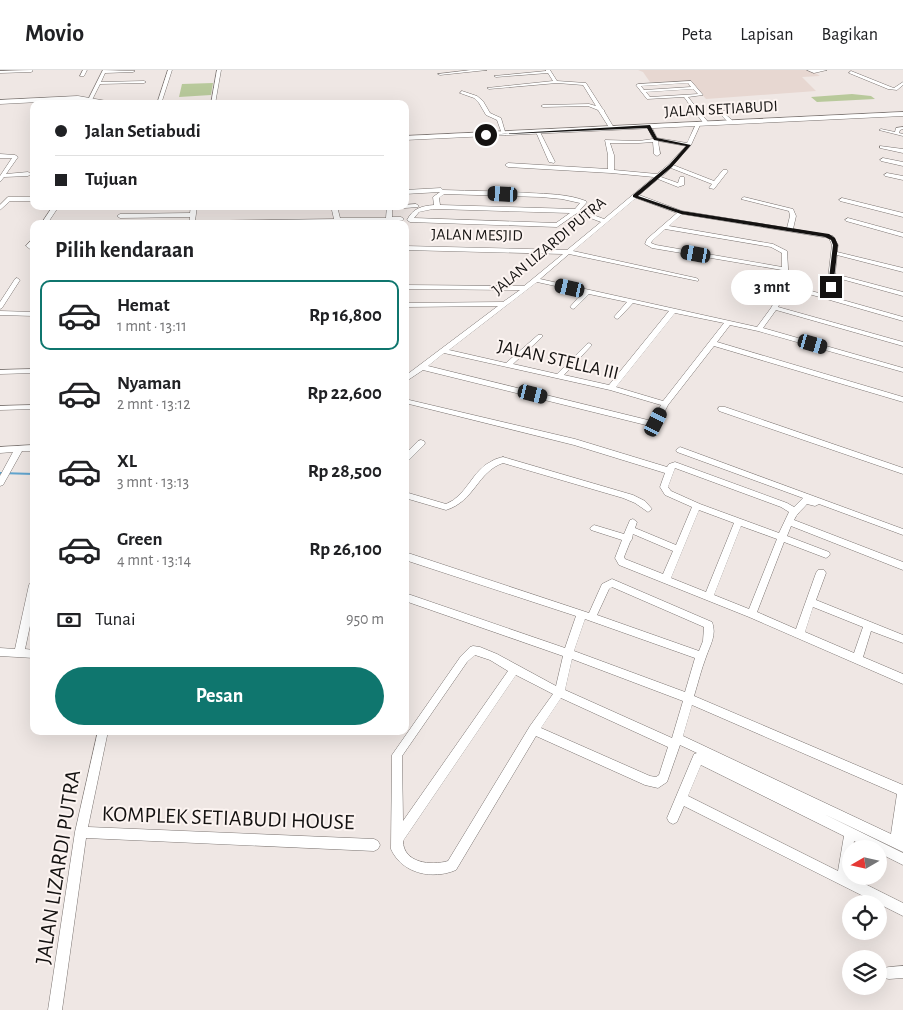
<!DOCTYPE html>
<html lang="id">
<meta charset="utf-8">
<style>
body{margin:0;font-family:"Alegreya Sans",sans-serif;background:#f6f6f6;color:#202124;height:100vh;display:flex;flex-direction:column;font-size:19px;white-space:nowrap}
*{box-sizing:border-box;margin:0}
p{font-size:16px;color:#757577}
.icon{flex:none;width:28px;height:28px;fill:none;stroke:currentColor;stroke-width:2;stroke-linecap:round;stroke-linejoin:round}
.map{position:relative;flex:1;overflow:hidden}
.drawer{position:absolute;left:30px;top:150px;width:379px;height:515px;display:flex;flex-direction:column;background:#fff;border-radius:10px;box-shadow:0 5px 20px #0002}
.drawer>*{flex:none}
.top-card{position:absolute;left:30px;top:30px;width:379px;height:110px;border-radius:10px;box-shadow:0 5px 20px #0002;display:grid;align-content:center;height:110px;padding:0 25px;background:#fff}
.needle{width:32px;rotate:261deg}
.buttons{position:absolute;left:842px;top:770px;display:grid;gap:10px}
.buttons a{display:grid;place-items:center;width:45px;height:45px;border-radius:50%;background:#fff;box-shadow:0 5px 20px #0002;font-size:25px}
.end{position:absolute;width:22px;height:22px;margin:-11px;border:6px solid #141211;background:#fff;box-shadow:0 0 0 2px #fff}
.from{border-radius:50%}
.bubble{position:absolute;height:35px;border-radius:18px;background:#fff;box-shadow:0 5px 20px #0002;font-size:16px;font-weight:600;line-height:35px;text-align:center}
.car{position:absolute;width:15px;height:30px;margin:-15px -8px;border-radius:6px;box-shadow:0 0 4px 1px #0007;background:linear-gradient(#222 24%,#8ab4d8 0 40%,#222 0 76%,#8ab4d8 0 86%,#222 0)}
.top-card b{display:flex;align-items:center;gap:18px;height:48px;font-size:19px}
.top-card b+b{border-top:1px solid #e0e0e0}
.top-card i{width:12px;height:12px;background:#202124}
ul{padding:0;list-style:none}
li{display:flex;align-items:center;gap:15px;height:70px;margin:0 10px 8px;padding:0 15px;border:2px solid transparent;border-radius:10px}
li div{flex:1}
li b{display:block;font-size:19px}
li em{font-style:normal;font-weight:600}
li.on{border-color:#0f766e}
li>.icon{width:45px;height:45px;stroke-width:1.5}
h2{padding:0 25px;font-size:22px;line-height:60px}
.pay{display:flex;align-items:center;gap:12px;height:55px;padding:0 25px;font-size:19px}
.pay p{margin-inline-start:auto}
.primary-button{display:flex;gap:10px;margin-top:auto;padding:10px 25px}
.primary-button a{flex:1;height:58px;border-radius:30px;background:#0f766e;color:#fff;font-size:20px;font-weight:600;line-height:58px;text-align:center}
header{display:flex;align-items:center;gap:30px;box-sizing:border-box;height:70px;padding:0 25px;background:#fff;border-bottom:1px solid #e0e0e0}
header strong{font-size:24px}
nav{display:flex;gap:28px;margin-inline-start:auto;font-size:18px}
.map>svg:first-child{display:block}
.built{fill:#e7d7d1}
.green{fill:#b8c99b}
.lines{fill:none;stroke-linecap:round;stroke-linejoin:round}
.stream{stroke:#61a5cf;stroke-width:2}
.minor-casing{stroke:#7b7471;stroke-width:1}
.major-casing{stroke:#7b7471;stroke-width:1}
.minor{fill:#fff;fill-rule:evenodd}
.major{fill:#fff;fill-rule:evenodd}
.route{fill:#141211}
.labels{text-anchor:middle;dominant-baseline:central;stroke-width:4;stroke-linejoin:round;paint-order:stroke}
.far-street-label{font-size:16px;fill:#141211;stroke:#fcf4f1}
.street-label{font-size:19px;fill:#141211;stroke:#fcf4f1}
.near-street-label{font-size:22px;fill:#141211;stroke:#fcf4f1}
</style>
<header>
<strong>Movio</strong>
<nav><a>Peta</a><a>Lapisan</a><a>Bagikan</a></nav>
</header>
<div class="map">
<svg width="903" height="940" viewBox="0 0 903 940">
<rect width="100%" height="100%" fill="#efe7e4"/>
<path class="built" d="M638 0H811L820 6 802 7 816 21 706 29 690 11 650 12 643 2Z"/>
<path class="green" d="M213 13 211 25 179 27 182 14Z
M852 24 871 26 875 29 817 32 811 27Z"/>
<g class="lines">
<path class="stream" d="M0 403 34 404"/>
<g class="minor-casing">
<path id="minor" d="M32 0 33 1 31 2 0 3V1Z
M83 0H87L84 6H80Z
M103 0 135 1 133 2 105 3 101 12 144 11 146 12 144 13 100 14 92 30H88Z
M168 0H172L161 34H157Z
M217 0H221L215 34H211Z
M471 0H487L440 5 438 4Z
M546 0H550L557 11 586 13 602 38 604 40V41L614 58V59H610L598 40 588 36 543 37 541 36 543 35 589 34 596 36 583 15 557 13 489 19 487 18 553 11 548 3 496 7 494 6 546 1Z
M807 0H827L814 3Z
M851 1 891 17 894 18 903 12V15L897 20 888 19 849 3Z
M691 11 703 25 688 27 708 52V54H704L684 27 647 29 636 15 638 14ZM688 13 691 17 644 20 641 16ZM693 19 698 24 650 27 646 22Z
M462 21 477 26 483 31 490 43 501 48 506 65 502 64 497 50 486 45 479 33 474 28 460 23Z
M723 41H727L726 45 732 50V52H728L722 46Z
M697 52 701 53 691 75 673 95 714 111 723 100H727L728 101 714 119 709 118 712 114 671 98 661 107 678 113 680 107H684V115L678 117 658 109 639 125 682 141 787 158 790 146 789 141 741 129 744 127 793 139 796 146 793 159 833 166 838 175 837 182 903 198V202L837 185 835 204 903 222V226L834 207 832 227 903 247V251L788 218 778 237 903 272V276L776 240 763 258 903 298V302L758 261 730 255 717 272 903 327V332L714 276 668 335 657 356 654 357 423 300 405 312V306L498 236 405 237V233L503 232 520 220 405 219V215L524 216 563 184 405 180V176L567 180 601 152 577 143 557 157 410 152 407 150C413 138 422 136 434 135L433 127 440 122 405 124V120L441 118 443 120C472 121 500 121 529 123 548 124 568 124 586 131L587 132 580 140 604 149 654 107 611 103 508 97 505 95 508 93 608 99V85L605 70 639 71 653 69 647 56 649 55 651 56 657 68 687 73ZM658 71 686 76 668 95 657 104 614 100V85L610 73H639L653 72 654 84 657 86 660 84ZM444 124 541 127 562 129 580 133 575 139 440 135 439 128ZM636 128 677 143 647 169 645 174 652 178 782 200 783 216 771 238 757 257 540 209 569 184 698 211V209L696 208 573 181ZM433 139H437L570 143 556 153 414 148 419 142ZM682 144 829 168 832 175 826 225 789 215 787 181 773 174 669 156ZM665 159 771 177 782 183V197L656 175 651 173 652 171ZM537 212 583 222 570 237 573 239 575 238 589 224 627 232 614 247 617 249 619 248 633 233 669 241 609 315 564 305 591 276 592 275 589 273 587 274 557 304 513 294 542 267V265H538L506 293 449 280ZM675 243 724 253 663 331 616 317ZM444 283 610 320 661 335 652 351 428 296Z
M903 57V59L900 60 899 63 903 64V66L879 60 881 59 895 62 896 58Z
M538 61 540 62 555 92 554 93 549 92 536 62Z
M880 76 903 79V83L880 78Z
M0 84 15 85 18 87 6 104 28 102 31 104 28 106 4 107 0 112V106L12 88H0Z
M883 88 903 92V96L881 91 880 90Z
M887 103 903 106V110L885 106 884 105Z
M8 127H34V131H10L0 140V135Z
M842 128 903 143V147L840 131 839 130Z
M416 134 419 136 418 137 392 139V147H401L404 149 403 150 340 152 341 154H335V152L190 154V147L120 148 117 146 120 144 190 143 191 136H197L195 151 334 149 331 136H337L340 148H386L387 136H405V135Z
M53 136H59L47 154H41Z
M848 148 903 163V167L846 151 845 150Z
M34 167V174L32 176 34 177V182L26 176Z
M17 208 20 210 2 238 0 239V232L15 209Z
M0 241 34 242V246L0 245Z
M34 299V303L0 304V300Z
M405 329 575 369 667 397 669 394 675 392 787 433 794 437 803 428 677 382 676 380 680 377 903 459V465L819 434 815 436 807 434C802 440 797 443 794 450L903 492V500L791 456 787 466 829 482 830 484 829 486 826 488 784 472 757 542 796 559 816 503 818 500H824L826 503 816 530 903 565V573L871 561 863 587 903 604V614L749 547 619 495 615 488 622 470 591 460 590 458 594 455 624 464 630 450 633 449 637 452 635 458 676 475 692 437 665 425 660 417 665 403 574 375 405 333ZM675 398 781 437 789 442 779 463 700 434 671 421 668 417ZM699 440 734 453 706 522 671 508ZM741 456 777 469 749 539 714 525ZM633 464 673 481 663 504 625 489 624 487 630 472 632 469ZM813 537 863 557 854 583 805 562Z
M34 335V339L0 340V336Z
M719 337H725L903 398V404L719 341 718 339Z
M421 370 424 371 425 373 424 375 408 391 405 392V384L418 371Z
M34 375V381H22L3 415 0 416V406L13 382 0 383V377Z
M503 387 633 425 645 431 652 439 648 442 635 433 623 428 503 393C477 402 475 431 446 440L405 428V422L446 434C467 426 472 400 492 391 495 389 499 388 503 387Z
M405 482 589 543 602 514 612 509 712 552C717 565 710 575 706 587 701 600 698 613 694 626L903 715V782L824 744 903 783V795L879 783V779H870L854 771 853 779H851V790L849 806 903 833V846L684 736 677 752 673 754 669 752 667 748 694 684 697 683 680 675 667 712 658 718 645 715 536 666 456 800C433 810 402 804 391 779L392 685 461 586 470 577 473 576 480 577 497 584 556 616 563 586 405 531V523L565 578 576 546 405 490ZM612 517 704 557 703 571 699 581 597 545 609 519ZM585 549 695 588 685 622 574 581ZM475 585 490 590 508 601 403 751 402 686 467 592ZM572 589 683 631 672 668 565 620ZM516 605 553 624 530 656 448 791C431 796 403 793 403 771ZM561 628 668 677 659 705 656 707 650 706 541 658ZM692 635 897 724 891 764 683 666ZM701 695 844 766 838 801 688 726Z
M34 511V537L25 579 34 580V588L0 586V578L15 579 29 515 31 512Z
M98 661H108L88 757 374 769 378 771 380 775 378 779 374 781 86 768 62 940H48L75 762Z
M903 896V908L889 909 884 908 883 903 884 898 889 897Z"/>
</g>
<g class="major-casing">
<path id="major" d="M78 26 124 34H109L78 30 0 34V30Z
M903 42V46L405 70V66Z"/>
</g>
<use href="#minor" class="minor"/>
<use href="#major" class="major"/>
</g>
<path class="route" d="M650 55 657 68 691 75 672 97 638 126 682 141 829 164 835 168 838 175 833 218 828 217 833 175 831 170 825 167 681 144 633 127V125L669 95 686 76 654 70 647 58 483 65Z"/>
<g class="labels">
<g class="far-street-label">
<text transform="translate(721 39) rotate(-3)">JALAN SETIABUDI</text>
<text transform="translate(477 165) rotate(1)">JALAN MESJID</text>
<text transform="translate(549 176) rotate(-40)">JALAN LIZARDI PUTRA</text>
</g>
<g class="street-label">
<text transform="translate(558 290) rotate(13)">JALAN STELLA III</text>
</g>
<g class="near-street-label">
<text transform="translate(228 748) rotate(2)">KOMPLEK SETIABUDI HOUSE</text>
<text transform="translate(58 797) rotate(-81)">JALAN LIZARDI PUTRA</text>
</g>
</g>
</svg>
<div class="buttons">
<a><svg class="needle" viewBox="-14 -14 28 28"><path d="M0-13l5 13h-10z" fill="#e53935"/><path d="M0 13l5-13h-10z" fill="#757577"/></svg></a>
<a><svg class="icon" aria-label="locate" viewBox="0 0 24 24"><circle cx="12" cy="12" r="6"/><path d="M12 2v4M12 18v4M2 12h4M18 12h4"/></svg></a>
<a><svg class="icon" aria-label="layers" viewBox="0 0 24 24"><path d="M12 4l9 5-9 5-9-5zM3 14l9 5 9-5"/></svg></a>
</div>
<i class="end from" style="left:486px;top:65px"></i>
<i class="end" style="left:831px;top:217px"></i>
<div class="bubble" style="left:731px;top:200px;width:82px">3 mnt</div>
<i class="car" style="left:503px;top:124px;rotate:273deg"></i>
<i class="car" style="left:696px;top:184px;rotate:280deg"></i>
<i class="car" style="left:570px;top:218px;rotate:283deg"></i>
<i class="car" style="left:813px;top:274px;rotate:106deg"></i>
<i class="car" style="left:533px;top:324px;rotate:104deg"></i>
<i class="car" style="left:656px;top:352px;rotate:27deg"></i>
<div class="top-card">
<b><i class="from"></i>Jalan Setiabudi</b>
<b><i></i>Tujuan</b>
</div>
<section class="drawer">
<h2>Pilih kendaraan</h2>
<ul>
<li class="on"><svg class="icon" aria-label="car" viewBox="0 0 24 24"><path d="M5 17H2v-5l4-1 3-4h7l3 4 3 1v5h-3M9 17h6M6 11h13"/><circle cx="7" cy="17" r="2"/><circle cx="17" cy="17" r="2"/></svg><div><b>Hemat</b><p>1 mnt · 13:11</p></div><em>Rp 16,800</em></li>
<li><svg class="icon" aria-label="car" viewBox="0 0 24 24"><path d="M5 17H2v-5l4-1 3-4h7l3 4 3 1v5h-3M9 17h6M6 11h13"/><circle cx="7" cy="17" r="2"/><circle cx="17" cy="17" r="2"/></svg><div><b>Nyaman</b><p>2 mnt · 13:12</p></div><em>Rp 22,600</em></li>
<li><svg class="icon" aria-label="car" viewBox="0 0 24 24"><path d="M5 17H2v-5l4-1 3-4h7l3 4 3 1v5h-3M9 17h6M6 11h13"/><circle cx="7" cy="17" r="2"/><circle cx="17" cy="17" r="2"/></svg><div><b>XL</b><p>3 mnt · 13:13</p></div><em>Rp 28,500</em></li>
<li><svg class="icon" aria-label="car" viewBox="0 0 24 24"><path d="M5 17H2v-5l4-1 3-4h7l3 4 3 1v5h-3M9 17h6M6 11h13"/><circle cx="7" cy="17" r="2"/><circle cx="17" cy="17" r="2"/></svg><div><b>Green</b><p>4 mnt · 13:14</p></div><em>Rp 26,100</em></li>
</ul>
<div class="pay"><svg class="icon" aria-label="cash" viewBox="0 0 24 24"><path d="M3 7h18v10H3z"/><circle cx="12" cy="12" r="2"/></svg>Tunai<p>950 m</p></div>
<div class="primary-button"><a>Pesan</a></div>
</section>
</div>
